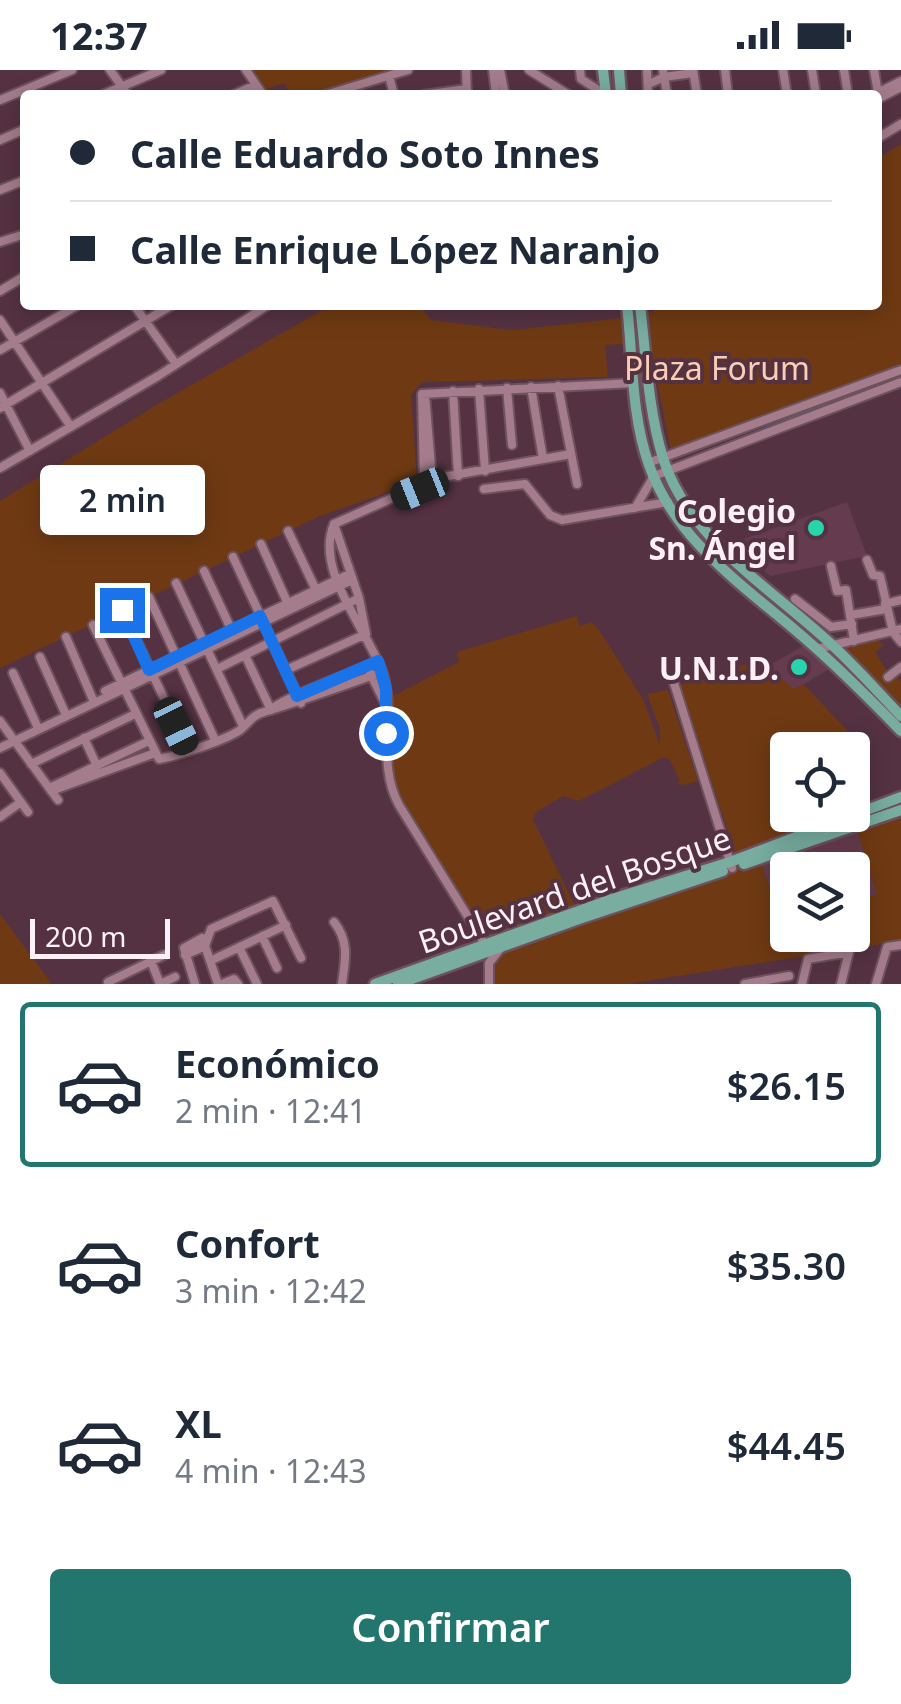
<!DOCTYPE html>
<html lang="es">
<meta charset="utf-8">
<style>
body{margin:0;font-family:"Noto Sans",sans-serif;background:#f2f2f3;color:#1f2937;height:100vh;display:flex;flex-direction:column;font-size:38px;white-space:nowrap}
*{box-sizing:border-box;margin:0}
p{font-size:32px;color:#747a83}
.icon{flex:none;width:55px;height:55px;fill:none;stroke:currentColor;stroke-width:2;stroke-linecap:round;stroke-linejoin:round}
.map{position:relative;height:914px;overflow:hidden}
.details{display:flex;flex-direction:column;background:#fff;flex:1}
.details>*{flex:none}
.banner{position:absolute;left:20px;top:20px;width:862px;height:220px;border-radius:10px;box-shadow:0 5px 25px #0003;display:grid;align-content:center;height:220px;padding:0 50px;background:#fff}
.tools{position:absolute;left:770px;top:662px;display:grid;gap:20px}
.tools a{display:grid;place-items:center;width:100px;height:100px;border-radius:10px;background:#fff;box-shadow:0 5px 25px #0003;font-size:50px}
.scale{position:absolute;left:30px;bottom:25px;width:140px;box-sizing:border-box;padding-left:10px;border:5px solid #fef0f5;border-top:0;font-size:28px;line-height:35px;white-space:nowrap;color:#fef0f5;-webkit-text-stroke:8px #553242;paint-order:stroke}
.end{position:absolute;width:45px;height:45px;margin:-22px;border:12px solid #1a73e8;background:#fff;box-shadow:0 0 0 5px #fff}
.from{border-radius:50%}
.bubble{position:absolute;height:70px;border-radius:10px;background:#fff;box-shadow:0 5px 25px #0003;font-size:32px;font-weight:600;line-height:70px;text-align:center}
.car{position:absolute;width:30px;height:60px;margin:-30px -15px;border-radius:12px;box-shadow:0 0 8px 2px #0007;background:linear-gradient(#222 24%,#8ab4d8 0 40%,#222 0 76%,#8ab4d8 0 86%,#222 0)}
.banner b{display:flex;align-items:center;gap:35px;height:95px;font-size:38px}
.banner b+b{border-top:2px solid #e0e1e3}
.banner i{width:25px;height:25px;background:#1f2937}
ul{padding:18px 0 0;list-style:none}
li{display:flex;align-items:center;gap:30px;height:165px;margin:0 20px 15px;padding:0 30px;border:5px solid transparent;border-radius:10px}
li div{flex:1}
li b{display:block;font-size:38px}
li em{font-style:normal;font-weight:600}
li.current{border-color:#22766d}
li>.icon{width:90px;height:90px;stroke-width:1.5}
.primary-button{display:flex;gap:20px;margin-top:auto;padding:20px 50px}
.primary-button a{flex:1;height:115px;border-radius:10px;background:#22766d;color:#fff;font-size:40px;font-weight:600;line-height:115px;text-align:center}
.status{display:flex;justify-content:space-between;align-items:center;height:70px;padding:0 50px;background:#fff;direction:ltr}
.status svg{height:28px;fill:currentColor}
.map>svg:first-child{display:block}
.built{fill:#653c4f}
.green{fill:#6f3a13}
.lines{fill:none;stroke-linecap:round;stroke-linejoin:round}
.stream{stroke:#566976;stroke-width:2.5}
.minor-casing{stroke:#6d515d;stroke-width:12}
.major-casing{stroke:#6d515d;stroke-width:15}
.minor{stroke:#a47c8c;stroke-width:8}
.major{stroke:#78ada0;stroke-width:10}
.route{stroke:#1a73e8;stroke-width:12}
.poi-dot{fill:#26d5ae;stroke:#553242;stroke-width:4}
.labels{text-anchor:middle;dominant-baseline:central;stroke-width:8;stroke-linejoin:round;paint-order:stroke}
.park-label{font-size:32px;fill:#f9ceb4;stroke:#553242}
.poi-label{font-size:32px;font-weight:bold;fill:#fef0f5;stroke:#553242;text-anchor:end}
.street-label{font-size:32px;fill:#fef0f5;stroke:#553242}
</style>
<div class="status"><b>12:37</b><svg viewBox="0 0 49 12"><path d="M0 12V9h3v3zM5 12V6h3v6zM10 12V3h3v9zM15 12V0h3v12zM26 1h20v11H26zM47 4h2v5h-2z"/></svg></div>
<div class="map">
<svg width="901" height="914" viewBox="0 0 901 914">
<rect width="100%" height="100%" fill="#553242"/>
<path class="built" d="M847 432 867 486 770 506 733 473Z
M805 575 829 599 794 620 768 596Z
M856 758 878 825 853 834 852 800H788L787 856 783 858 760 790Z"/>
<path class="green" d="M253 0H398L310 25H290L284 13 265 20Z
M901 74V294L671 382 654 296 648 243 667 235H878V88Z
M331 235H420L431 250 513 260 622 248 623 274 605 275 608 307 422 312 411 325 417 412 320 446 0 598V431L160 333Z
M577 546 579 556 592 552 599 560 644 631 660 676V659L647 624 668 620 698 711 683 715 676 713 680 711 670 690 664 687 579 731 563 726 536 742 533 750 575 836 489 871 399 724 394 707 393 626 459 592 457 582Z
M874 566 883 575 875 582 887 601H894L901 612V639L840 576Z
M765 588 768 596 794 619 803 614 849 662 811 677V680H788V745L832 746 735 783 680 615Z
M901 743V871L627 914H491L493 890 510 880 760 790 782 857 787 856 788 865H852L853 834 877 824 856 758Z
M0 844 52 914H0Z"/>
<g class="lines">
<path class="stream" d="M863 321 901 306
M675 394 829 333"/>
<g class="minor-casing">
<path id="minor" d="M110 0 128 25
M246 0 263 25
M466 0 467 25
M493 0 496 25
M500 0 505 25
M529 0 569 25
M580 0 581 9 606 25
M647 0 648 25
M663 0 667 25
M693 0 697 25
M725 0 728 25
M783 0 787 25
M812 0 816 25
M844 0 848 25
M874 0 878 23
M389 6 394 25
M649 14 664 7 693 3
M102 25 161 0
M233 25 256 15
M325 25 408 0
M423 25 467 19
M873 25 901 11
M878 29 901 17
M0 30 72 0
M878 68 901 54
M0 70 25 59
M0 120 25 110
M0 172 25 164
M0 221 25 206
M134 235 176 294
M0 250 71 357
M0 280 78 235
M558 316 577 414
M531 317 543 389
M507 318 512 375
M479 319 485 401
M453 321 458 406
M0 323 30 381
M425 324 432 409 571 384
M0 338 172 235
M648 393 901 300
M0 398 158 306 268 235
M484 419 525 414 550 445 562 450 668 432
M635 438 654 406 901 312
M334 454C314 502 368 559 383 604 396 647 376 693 399 735L486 876
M334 454 424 414 422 324 634 313
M334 454 359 528 366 564
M288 461 316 520
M261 474 288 534
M233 487 301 633
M867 490 873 505 880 506 893 562 901 572
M831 496 837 521 846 520 854 571
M204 501 232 561
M176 513 243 656
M149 527 215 670
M795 529 831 557 852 554
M885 534 901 530
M122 540 189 681
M851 545 886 539
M93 555 159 689C177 686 226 670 240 660 249 653 252 645 264 642 303 630 343 616 382 602
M66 567 94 632
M817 579 901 559
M245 585 271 640
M40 587 66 645
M217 599 359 528
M286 600 366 564
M13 603 38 658
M370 603 386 635
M888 607 901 597
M674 613 732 798
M105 621 349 504
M271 640C281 628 355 603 377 591
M0 651 58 730
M84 668 97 696
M0 678 352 510
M31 694 135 644
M0 703 28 742
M49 718 149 671
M51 721 155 683
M0 747 21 732
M334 852C350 872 345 891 342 914
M262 866 277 898
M204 873 218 914
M239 877 257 914
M185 885 205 876 211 859 273 831 301 888
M151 891 160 914
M210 891 286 855
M108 912 164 885
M160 914 175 907
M195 914 184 878 202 868
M222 914 234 909 238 914
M489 914V893L500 879
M745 914 789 906
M802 914 808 889 849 882 841 914
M876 914 887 877 901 875"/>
</g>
<g class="major-casing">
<path id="major" d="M603 0 606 25
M619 0 621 25
M627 235C633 288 631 345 649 395 676 471 743 515 801 565 836 595 869 628 901 661
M640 235C646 285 648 339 663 388 688 469 772 519 831 574 856 597 878 622 901 646
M744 794 901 740
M375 914 612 829 730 792 901 727
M398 914 579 849 723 801"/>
</g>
<use href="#minor" class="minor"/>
<use href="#major" class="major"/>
</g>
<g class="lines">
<path class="route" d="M122 540 149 600 260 546 297 626 378 591 386 619V663"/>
</g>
<g class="poi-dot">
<circle cx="816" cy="458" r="10"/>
<circle cx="799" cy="597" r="10"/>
</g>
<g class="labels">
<g class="park-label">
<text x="717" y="297">Plaza Forum</text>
</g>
<g class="poi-label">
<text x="796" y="440">Colegio<tspan x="796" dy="37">Sn. Ángel</tspan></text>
<text x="779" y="597">U.N.I.D.</text>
</g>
<g class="street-label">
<text transform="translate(574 819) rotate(-19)">Boulevard del Bosque</text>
</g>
</g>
</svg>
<div class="tools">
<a><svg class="icon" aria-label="locate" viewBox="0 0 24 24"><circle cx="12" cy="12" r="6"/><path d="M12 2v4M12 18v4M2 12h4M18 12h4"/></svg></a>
<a><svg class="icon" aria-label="layers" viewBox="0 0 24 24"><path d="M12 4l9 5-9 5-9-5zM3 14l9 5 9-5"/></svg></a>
</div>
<div class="scale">200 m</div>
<i class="end from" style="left:386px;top:663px"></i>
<i class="end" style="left:122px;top:540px"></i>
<div class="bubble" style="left:40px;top:395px;width:165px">2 min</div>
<i class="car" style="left:420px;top:419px;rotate:248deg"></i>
<i class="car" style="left:176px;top:656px;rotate:154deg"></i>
<div class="banner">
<b><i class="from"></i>Calle Eduardo Soto Innes</b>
<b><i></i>Calle Enrique López Naranjo</b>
</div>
</div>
<section class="details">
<ul>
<li class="current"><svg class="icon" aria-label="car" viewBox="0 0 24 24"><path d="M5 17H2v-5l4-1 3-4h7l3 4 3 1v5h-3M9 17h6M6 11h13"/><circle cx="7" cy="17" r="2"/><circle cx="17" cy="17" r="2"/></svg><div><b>Económico</b><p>2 min · 12:41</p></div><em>$26.15</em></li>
<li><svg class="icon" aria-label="car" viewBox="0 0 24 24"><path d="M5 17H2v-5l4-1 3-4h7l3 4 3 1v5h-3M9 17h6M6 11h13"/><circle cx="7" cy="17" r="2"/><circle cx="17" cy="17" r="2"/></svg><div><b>Confort</b><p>3 min · 12:42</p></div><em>$35.30</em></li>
<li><svg class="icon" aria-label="car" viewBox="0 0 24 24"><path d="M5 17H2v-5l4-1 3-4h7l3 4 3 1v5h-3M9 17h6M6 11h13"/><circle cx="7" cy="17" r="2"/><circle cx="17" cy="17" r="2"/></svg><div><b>XL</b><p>4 min · 12:43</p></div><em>$44.45</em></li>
</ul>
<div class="primary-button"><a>Confirmar</a></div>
</section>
